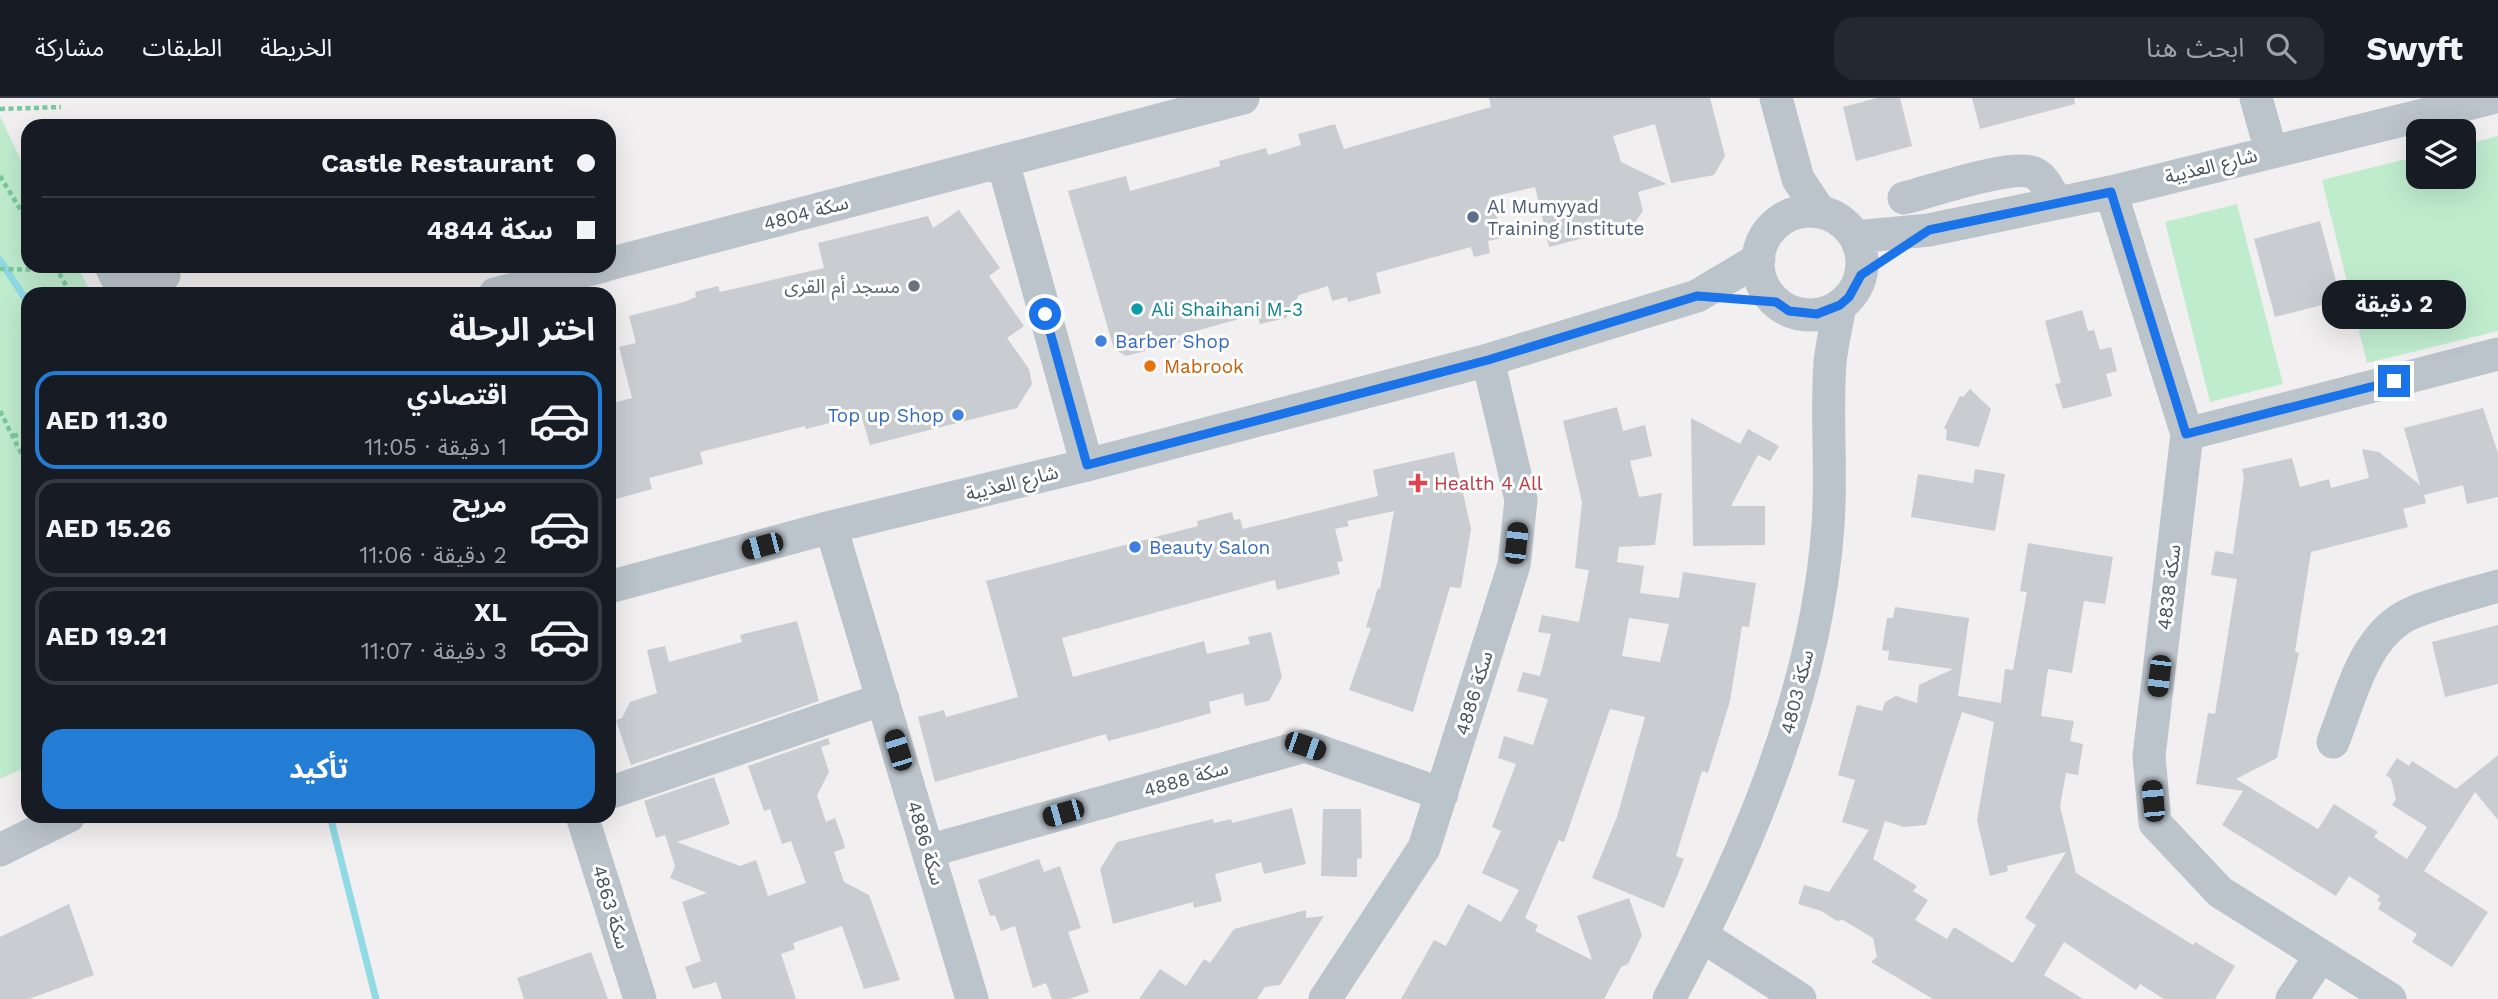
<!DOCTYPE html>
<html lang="ar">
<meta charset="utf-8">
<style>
body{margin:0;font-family:"Work Sans","Noto Sans Arabic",sans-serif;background:#242831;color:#f1f3f6;direction:rtl;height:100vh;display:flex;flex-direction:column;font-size:26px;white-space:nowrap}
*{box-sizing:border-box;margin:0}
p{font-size:23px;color:#9ea1a6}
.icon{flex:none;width:38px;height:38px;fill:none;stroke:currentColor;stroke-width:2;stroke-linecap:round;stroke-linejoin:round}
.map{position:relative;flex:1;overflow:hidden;direction:ltr}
.drawer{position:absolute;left:21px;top:189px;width:595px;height:536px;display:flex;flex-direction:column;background:#171b24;border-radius:21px;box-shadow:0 7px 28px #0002;direction:rtl}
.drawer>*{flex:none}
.banner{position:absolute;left:21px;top:21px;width:595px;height:154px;border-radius:21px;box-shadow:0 7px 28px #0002;direction:rtl;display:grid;align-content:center;height:154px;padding:0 21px;background:#171b24}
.fabs{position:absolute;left:2406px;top:21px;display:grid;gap:14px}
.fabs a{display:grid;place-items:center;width:70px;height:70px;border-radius:14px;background:#171b24;box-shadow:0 7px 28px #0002;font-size:35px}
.end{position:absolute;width:32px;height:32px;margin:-16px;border:9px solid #1a73e8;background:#fff;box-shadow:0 0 0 4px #fff}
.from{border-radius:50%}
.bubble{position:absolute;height:49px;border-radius:21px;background:#171b24;box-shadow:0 7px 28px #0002;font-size:23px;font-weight:700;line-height:49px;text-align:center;direction:rtl}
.car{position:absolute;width:21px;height:42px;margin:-21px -10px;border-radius:9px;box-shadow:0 0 5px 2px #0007;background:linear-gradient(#222 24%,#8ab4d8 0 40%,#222 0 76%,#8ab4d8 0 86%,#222 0)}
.banner b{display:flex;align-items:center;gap:24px;height:66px;font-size:26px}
.banner b+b{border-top:2px solid #363941}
.banner i{width:18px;height:18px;background:#f1f3f6}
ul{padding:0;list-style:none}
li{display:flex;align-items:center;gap:21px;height:98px;margin:0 14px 10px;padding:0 7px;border:4px solid #363941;border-radius:21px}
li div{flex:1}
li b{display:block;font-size:26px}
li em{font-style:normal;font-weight:700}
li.selected{border-color:#247dd5}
li>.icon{width:63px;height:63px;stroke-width:1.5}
h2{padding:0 21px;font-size:32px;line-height:84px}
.primary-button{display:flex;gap:14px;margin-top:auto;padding:14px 21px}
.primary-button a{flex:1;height:80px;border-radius:21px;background:#247dd5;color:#fff;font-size:28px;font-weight:700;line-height:80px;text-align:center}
header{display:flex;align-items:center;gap:42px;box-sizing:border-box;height:98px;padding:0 35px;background:#171b24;border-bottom:2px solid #363941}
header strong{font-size:33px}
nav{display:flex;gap:38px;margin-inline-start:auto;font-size:24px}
.search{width:490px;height:63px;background:#242831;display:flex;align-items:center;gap:18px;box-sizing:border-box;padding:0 24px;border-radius:21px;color:#9ea1a6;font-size:26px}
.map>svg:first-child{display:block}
.green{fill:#c0ecce}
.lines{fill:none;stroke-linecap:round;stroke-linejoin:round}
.stream{stroke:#90dae6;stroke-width:7}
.building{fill:#c9ccd1;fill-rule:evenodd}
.path{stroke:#7ac89d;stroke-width:4.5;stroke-dasharray:5 3.5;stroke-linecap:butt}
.minor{stroke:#bbc4cb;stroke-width:33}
.route{stroke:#1a73e8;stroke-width:9}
.service-dot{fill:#5c6f8a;stroke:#fff;stroke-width:2.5}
.worship-dot{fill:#6b7280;stroke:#fff;stroke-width:2.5}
.culture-dot{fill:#0f9aa8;stroke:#fff;stroke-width:2.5}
.shop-dot{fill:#3f7fe0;stroke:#fff;stroke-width:2.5}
.food-dot{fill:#e8710a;stroke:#fff;stroke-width:2.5}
.health-dot{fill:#e0444e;stroke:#fff;stroke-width:2.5}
.labels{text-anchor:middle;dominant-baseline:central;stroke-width:6;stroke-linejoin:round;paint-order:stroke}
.street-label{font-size:19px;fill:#48535b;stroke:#fff}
.service-label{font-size:19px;fill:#4e5e75;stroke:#fff;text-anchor:start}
.worship-label{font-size:19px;fill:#5b616d;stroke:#fff;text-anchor:end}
.culture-label{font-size:19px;fill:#0d838f;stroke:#fff;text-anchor:start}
.shop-label{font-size:19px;fill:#366cbe;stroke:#fff;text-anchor:start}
.food-label{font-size:19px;fill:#c56008;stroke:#fff;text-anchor:start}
.health-label{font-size:19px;fill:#be3a42;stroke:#fff;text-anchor:start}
</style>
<header>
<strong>Swyft</strong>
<div class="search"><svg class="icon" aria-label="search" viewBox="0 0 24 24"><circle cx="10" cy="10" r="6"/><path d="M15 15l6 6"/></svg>ابحث هنا</div>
<nav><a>الخريطة</a><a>الطبقات</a><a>مشاركة</a></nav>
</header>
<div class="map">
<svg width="2498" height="901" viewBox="0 0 2498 901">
<rect width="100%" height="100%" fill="#f1efef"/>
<path class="green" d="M0 18 28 77V168H77L92 196H28V668L0 681Z
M2498 38V233L2367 265 2322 82 2418 58V79H2464V47Z
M2237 106 2283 286 2210 304 2165 124Z"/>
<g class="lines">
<path class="stream" d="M0 162 28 205
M330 718 376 901"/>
</g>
<path class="building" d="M1489 0H1710L1725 58 1714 77 1671 85 1655 26 1613 38 1621 64 1667 86 1638 94 1643 113 1633 127 1549 149 1535 89 1492 99 1502 140 1488 143 1490 155 1474 159 1471 149 1376 175 1381 195 1348 204 1347 199 1332 203 1328 188 1299 197 1286 220 1260 226 1257 216 1178 238 1180 244 1126 258 1114 251 1068 93 1126 78 1130 93 1220 68 1219 63 1266 50 1268 57 1301 47 1298 36 1335 26 1344 51 1491 9Z
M1877 0H1900L1912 48 1856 63 1843 9Z
M1972 0H2074L2075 6 1980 31Z
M959 112 1000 170 989 178 1024 228 1007 240 1029 271 1032 286 1017 310 870 347 861 317 806 331 805 328 700 354 703 366 649 380 652 391 609 403V306L632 300 619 249 636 245 629 218 684 204 696 199 695 194 718 188 720 194 729 192 824 170 818 145 928 118 933 130Z
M2320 123 2341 202 2275 219 2254 141Z
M2082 212 2088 233 2094 232 2100 252 2111 249 2117 273 2106 276 2112 298 2063 311 2055 286 2061 285 2045 223Z
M1970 291 1991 311 1979 349 1946 342 1947 332 1944 330 1960 298 1963 299Z
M1617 309 1623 333 1645 327 1652 358 1630 363 1639 399 1662 395 1655 447 1619 449 1617 464 1644 468 1640 495 1679 500 1683 474 1756 485 1749 529 1742 528 1730 603 1708 675 1702 673 1676 758 1684 761 1664 810 1592 780 1617 719 1645 619 1610 611 1564 744 1559 742 1525 820 1538 827 1535 833 1592 862 1577 818 1629 800 1642 837 1628 866 1621 869 1604 901H1401L1434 842 1446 848 1468 806 1501 824 1519 792 1482 775 1501 733 1492 729 1516 666 1498 660 1504 638 1533 647 1548 601 1517 593 1523 574 1540 578 1551 536 1538 534 1542 517 1579 524 1589 472 1575 470 1582 404 1563 323ZM1629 520 1669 526 1660 564 1622 558Z
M2483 310 2498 355V399L2467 406 2463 387 2424 397 2426 405 2403 411 2408 429 2311 454 2295 554 2299 555 2277 660 2236 681 2318 731 2334 706 2378 734 2374 739 2407 761 2427 729 2392 707 2396 701 2391 681 2386 677 2397 660 2409 668 2412 663 2456 691 2498 657V722L2475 694 2424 773 2488 814 2452 869 2412 844 2417 836 2378 811 2381 805 2377 802 2380 798 2349 778 2336 798 2222 727 2243 693 2196 686 2208 615 2215 616 2237 481 2211 477 2215 453 2233 456 2244 379 2242 371 2292 360 2300 389 2329 381 2331 390 2369 380 2362 351 2379 354 2420 387 2404 330Z
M1691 320 1740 346 1748 331 1779 348 1770 363 1758 357 1731 408H1765V447L1693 448Z
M1454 354 1471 431 1461 490 1450 489 1413 614 1349 592 1371 530 1366 529 1378 490 1380 491 1394 413 1347 423 1349 428 1335 431 1343 463 1337 464 1340 476 1277 492 1275 482 1062 540 1073 579 1204 543 1207 556 1250 546 1248 539 1271 534 1282 579 1269 603 1245 608 1243 595 1209 604 1211 615 1147 633 1108 643 1106 636 935 684 918 619 944 612 946 619 1018 599 986 483 1198 428 1197 423 1232 414 1234 422 1240 421 1243 431 1378 398 1373 372Z
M1975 371 2005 376 1995 433 1911 419 1918 376 1973 385Z
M2028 445 2113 459 2105 506 2084 503 2072 575 2048 571 2041 618 2074 623 2070 643 2083 646 2078 677 2066 675 2060 708 2076 775 2193 847 2195 844 2235 868 2215 901H2164L2140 886 2136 892 2064 844 2044 877 2083 901H1933L1871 864 1877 859 1873 840 1843 822 1837 823 1821 813 1798 806 1804 787 1829 794 1869 732 1842 724 1855 682 1838 677 1857 607 1882 613 1885 604 1896 598 1917 605 1919 587 1953 571 1888 562 1889 553 1882 552 1887 520H1893L1895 509 1969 520 1958 598 2001 605 2005 571 2013 572 2027 494 2020 493ZM1962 614 1994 624 1977 722 1990 778 2008 773 2007 768 2066 754 2025 820 2036 827 2013 865 1954 829 1947 841 1915 822 1928 802 1913 793 1917 788 1873 761 1885 723 1904 729 1926 727Z
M797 523 819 603 631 667 616 622 622 620 630 604 657 595 647 552 665 548 669 564 742 544 740 537Z
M2498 527V586L2445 599 2432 544Z
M828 640 830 646 821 649 829 674 817 697 826 724 835 720 844 745 845 750 834 754 844 784 869 797 900 882 864 891 842 828 793 845 795 851 781 856 796 901H722L716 884 693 891 685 869 701 863 682 804 707 795 670 780 675 768 665 737 656 740 644 703 714 679 730 726 677 744 740 768 756 762 768 798 806 785 791 743 782 746 770 711 764 713 748 668Z
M1292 710 1306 766 1264 776 1261 764 1215 776 1222 803 1194 810 1193 804 1113 826 1100 771 1117 744 1213 721 1214 725 1231 721 1232 725Z
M1323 711H1361L1362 760 1357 761V779L1321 778Z
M1039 761 1044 774 1060 768 1081 830 1068 834 1089 894 1069 901H1052L1046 885 1033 890 1015 828 1001 833 995 817 990 818 978 782Z
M69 806 94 877 29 901H0V839Z
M1306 812V820L1324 818 1280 887 1265 889 1257 901H1139L1160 871 1186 888 1204 861 1210 865 1234 831Z
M591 854 608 901H524L517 880Z"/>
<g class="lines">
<path class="path" d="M0 11 61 9
M0 78 28 124
M55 168 71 196
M0 171 57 172
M0 313 28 369
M13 338 28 334"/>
<path class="minor" d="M1776 0 1798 81 1820 114
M2256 0 2271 53
M1003 64 1087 367
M2111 94 2187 336 2149 658 2155 725 2220 794 2390 901
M1904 100C1930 94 2012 65 2034 75 2045 80 2051 95 2056 105
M1758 165a52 52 0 1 1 104 0a52 52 0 1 1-104 0Z
M1855 139 1929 132 2111 94 2492 0
M609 166 1243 0
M111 168 116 179 124 184 164 177
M495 196 603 168
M2187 336 2498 256
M831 429 972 901
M609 489 831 429 1087 367 1488 262 1697 198 1759 161
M2333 644C2351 599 2364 534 2414 514 2441 503 2471 496 2498 488
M609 695 883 601
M582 718 640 901
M0 752 69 718
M928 753 1305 648 1442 696
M1702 838 1800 901
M1325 901 1424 750 1514 467 1521 402 1488 262
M1669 901C1746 756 1816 595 1828 428 1832 374 1826 319 1830 264 1832 245 1837 226 1840 207
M2292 901 2320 859"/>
</g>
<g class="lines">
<path class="route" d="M1045 216 1087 367 1488 262 1697 198 1776 204 1789 213 1817 216 1840 207 1849 199 1861 177 1929 132 2111 94 2186 336 2394 283"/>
</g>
<circle class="service-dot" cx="1473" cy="119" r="7"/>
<circle class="worship-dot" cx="914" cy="188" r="7"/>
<circle class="culture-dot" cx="1137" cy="211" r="7"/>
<g class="shop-dot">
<circle cx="1101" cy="243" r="7"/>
<circle cx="958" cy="317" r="7"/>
<circle cx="1135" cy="449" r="7"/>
</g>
<circle class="food-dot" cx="1150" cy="268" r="7"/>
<path class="health-dot" d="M1414.5 374.5h7v7h7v7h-7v7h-7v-7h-7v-7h7z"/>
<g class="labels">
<g class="street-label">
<text transform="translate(2211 68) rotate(-14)">شارع العذيبة</text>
<text transform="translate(806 115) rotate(-15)">سكة 4804</text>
<text transform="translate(1012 385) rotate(-14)">شارع العذيبة</text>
<text transform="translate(2169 489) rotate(-83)">سكة 4838</text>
<text transform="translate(1797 594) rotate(-76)">سكة 4803</text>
<text transform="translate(1474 595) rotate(-73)">سكة 4886</text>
<text transform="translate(1186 681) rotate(-16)">سكة 4888</text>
<text transform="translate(926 745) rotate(73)">سكة 4886</text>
<text transform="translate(611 809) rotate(73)">سكة 4863</text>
</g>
<g class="service-label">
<text x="1487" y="108">Al Mumyyad<tspan x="1487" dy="22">Training Institute</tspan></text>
</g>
<g class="worship-label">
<text x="900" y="188">مسجد أم القرى</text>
</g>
<g class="culture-label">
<text x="1151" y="211">Ali Shaihani M-3</text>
</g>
<g class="shop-label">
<text x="1115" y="243">Barber Shop</text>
<text x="944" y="317" text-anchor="end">Top up Shop</text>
<text x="1149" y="449">Beauty Salon</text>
</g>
<g class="food-label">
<text x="1164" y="268">Mabrook</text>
</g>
<g class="health-label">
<text x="1434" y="385">Health 4 All</text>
</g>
</g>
</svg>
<div class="fabs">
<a><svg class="icon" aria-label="layers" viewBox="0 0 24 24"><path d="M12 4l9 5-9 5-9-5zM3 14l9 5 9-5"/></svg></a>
</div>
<i class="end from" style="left:1045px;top:216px"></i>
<i class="end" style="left:2394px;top:283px"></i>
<div class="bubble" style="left:2322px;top:182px;width:144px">2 دقيقة</div>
<i class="car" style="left:1516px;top:445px;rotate:6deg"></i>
<i class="car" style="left:762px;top:448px;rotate:255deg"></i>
<i class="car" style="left:2159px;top:578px;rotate:187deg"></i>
<i class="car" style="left:1305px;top:648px;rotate:109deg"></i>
<i class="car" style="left:898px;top:652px;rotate:343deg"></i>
<i class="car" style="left:2153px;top:703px;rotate:355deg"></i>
<i class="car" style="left:1063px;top:715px;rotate:254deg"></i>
<div class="banner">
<b><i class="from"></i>Castle Restaurant</b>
<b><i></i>سكة 4844</b>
</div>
<section class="drawer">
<h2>اختر الرحلة</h2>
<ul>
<li class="selected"><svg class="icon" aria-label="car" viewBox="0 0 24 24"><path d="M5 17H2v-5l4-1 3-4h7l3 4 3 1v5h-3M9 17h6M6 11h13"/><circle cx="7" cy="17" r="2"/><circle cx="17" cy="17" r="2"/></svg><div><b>اقتصادي</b><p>1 دقيقة · 11:05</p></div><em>AED 11.30</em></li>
<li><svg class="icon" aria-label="car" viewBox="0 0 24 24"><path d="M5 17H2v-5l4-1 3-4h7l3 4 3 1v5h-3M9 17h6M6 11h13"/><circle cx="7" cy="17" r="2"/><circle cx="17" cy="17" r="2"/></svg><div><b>مريح</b><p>2 دقيقة · 11:06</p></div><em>AED 15.26</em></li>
<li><svg class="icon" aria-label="car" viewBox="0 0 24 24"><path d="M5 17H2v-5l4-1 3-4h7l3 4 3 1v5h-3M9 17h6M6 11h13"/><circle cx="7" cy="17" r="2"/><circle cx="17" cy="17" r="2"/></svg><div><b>XL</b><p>3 دقيقة · 11:07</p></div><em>AED 19.21</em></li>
</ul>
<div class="primary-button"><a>تأكيد</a></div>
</section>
</div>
